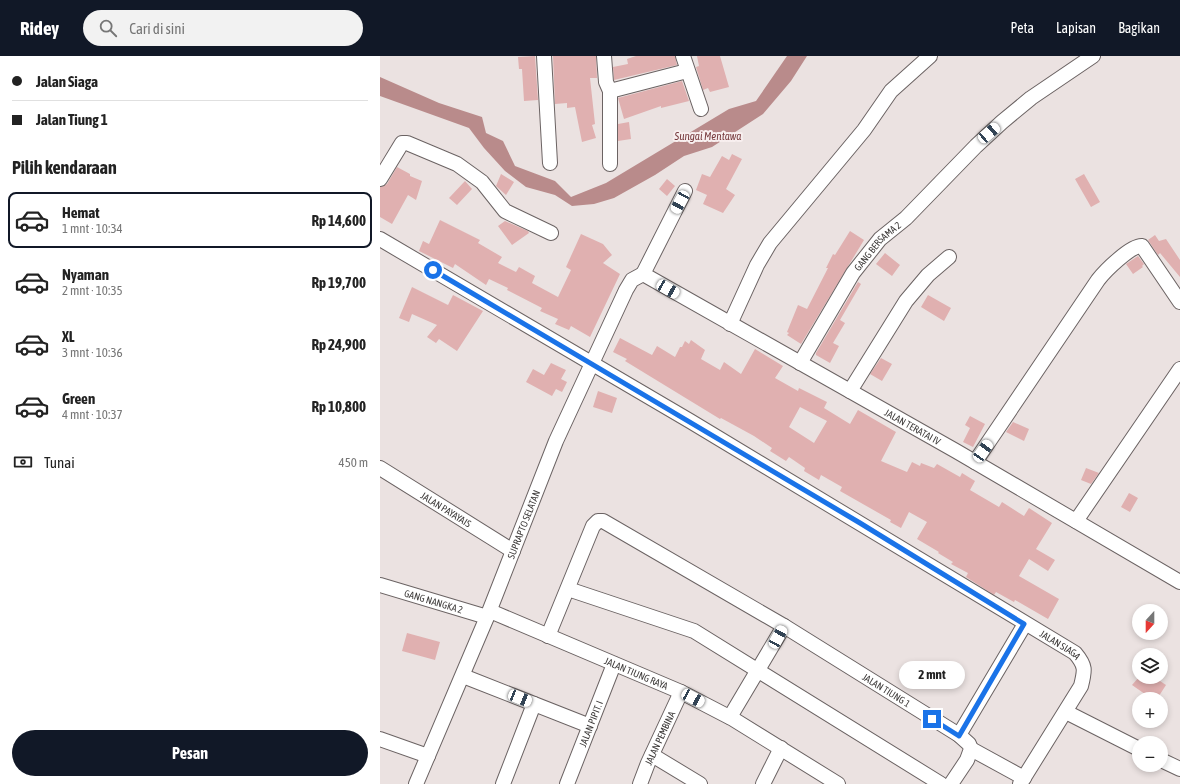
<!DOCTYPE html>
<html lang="id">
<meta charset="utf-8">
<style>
body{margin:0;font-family:"Asap Condensed",sans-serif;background:#f2f2f2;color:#222;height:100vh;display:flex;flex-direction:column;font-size:15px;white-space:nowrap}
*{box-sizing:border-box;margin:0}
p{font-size:13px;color:#767676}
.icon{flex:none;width:22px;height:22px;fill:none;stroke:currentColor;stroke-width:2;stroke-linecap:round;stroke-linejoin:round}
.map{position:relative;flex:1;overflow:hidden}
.side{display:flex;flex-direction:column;background:#fff;width:380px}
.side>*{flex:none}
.banner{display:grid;align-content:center;height:88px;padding:0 12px;background:#fff}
.needle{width:26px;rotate:201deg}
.fabs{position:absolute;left:752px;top:548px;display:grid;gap:8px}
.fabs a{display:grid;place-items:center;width:36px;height:36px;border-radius:50%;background:#fff;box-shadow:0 2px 6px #0003;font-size:20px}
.end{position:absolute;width:18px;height:18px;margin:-9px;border:5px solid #1a73e8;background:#fff;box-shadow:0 0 0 2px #fff}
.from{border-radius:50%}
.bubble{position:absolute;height:28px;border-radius:14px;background:#fff;box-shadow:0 2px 6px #0003;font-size:13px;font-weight:700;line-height:28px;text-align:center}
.car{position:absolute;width:12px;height:24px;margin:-12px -6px;border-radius:5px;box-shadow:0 0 3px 1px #0007;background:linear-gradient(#fff 24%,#345 0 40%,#fff 0 76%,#345 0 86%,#fff 0)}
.banner b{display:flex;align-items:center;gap:14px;height:38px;font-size:15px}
.banner b+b{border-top:1px solid #e0e0e0}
.banner i{width:10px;height:10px;background:#222}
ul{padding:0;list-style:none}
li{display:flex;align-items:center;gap:12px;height:56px;margin:0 8px 6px;padding:0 4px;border:2px solid transparent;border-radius:8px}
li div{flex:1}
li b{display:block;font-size:15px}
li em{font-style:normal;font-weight:700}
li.on{border-color:#111827}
li>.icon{width:36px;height:36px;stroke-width:1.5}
h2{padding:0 12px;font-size:18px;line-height:48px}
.pay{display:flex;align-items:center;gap:10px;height:44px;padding:0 12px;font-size:15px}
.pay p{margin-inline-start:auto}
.action{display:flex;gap:8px;margin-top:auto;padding:8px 12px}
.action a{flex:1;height:46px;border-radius:24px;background:#111827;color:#fff;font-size:16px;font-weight:700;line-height:46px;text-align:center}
header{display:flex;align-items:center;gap:24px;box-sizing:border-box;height:56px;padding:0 20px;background:#111827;color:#fff}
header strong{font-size:19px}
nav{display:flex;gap:22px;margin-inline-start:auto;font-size:14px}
.search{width:280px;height:36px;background:#f2f2f2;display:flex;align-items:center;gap:10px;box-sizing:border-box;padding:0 14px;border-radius:22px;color:#767676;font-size:15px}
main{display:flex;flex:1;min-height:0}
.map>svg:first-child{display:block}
.water{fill:#b98b8b}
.building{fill:#e0b0b0;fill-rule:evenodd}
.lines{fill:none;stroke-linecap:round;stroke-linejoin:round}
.minor-casing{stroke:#6b6363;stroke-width:16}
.minor{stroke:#fff;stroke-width:14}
.route{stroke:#1a73e8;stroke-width:5}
.labels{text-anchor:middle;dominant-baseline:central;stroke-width:4;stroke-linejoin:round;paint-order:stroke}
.street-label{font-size:10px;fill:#3f3c3b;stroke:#f8efef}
.water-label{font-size:11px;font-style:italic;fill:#76393c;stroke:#f8efef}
</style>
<header>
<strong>Ridey</strong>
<div class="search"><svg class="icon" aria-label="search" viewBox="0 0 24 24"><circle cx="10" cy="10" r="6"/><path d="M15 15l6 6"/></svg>Cari di sini</div>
<nav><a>Peta</a><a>Lapisan</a><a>Bagikan</a></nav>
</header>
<main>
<section class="side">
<div class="banner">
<b><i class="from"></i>Jalan Siaga</b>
<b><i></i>Jalan Tiung 1</b>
</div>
<h2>Pilih kendaraan</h2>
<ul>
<li class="on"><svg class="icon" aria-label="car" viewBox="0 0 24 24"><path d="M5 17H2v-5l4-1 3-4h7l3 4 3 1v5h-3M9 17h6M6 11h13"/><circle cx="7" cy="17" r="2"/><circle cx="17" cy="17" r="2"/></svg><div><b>Hemat</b><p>1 mnt · 10:34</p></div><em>Rp 14,600</em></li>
<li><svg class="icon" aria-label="car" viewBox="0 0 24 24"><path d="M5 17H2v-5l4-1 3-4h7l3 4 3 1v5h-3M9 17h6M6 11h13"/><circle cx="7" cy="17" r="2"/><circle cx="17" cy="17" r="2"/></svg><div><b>Nyaman</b><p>2 mnt · 10:35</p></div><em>Rp 19,700</em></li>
<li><svg class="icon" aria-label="car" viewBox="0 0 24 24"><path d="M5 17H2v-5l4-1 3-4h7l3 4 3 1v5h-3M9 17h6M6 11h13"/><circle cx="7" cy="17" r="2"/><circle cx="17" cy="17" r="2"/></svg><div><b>XL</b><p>3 mnt · 10:36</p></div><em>Rp 24,900</em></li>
<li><svg class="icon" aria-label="car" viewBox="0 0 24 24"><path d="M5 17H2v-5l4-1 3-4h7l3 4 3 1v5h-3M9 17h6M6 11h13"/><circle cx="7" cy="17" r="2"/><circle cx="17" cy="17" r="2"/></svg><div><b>Green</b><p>4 mnt · 10:37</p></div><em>Rp 10,800</em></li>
</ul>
<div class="pay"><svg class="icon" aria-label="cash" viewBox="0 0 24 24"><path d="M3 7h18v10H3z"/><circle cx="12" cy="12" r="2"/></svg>Tunai<p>450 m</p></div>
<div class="action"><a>Pesan</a></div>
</section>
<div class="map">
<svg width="800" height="728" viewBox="0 0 800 728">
<rect width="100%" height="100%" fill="#ebe2e1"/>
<path class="water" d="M407 0H427L411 25 383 58 332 91 304 100 275 119 234 142 214 148 192 150 175 139 146 131 125 115 104 92 89 72 0 40V21L59 47 102 61 106 77 123 85 135 110 175 125 191 141 226 127 349 53 376 45Z"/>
<path class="building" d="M155 0 158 44 144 45 142 13H139L138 1Z
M173 0H216L217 22H210L215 68 212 69 216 82 202 86 195 51 187 52V47L175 48Z
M256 0H295L297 9 234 24 233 11 248 8 247 3Z
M317 0H340L349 31 330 36 328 32 323 34 316 11 319 10Z
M302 25 309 45 281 52V50L244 63 238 42Z
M249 66 251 83 238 85V68Z
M352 98 362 103 346 133 355 139 343 157 323 148 327 139 316 134 322 118 330 121 342 100 349 104Z
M17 111 30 118V120L42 125 36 144 28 139 12 168 0 161V131L7 128Z
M121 118 134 126 126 139 116 130Z
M704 118 720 146 711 151 695 123Z
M287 123 295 130 287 140 279 133Z
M85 125 92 133 77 149 69 142Z
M60 164 100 184 98 187 122 201 118 207 136 216 139 211 155 220 152 227 178 241 191 214 186 211 201 178 223 188 232 199 223 207 240 218 210 281 191 270 189 274 175 268 178 263 160 255 162 252 127 234 128 232 109 223 106 229 75 208 73 212 39 195 43 185 49 188Z
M125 165 148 175 149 177 132 189 118 170Z
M470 175 484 184 421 288 407 279 409 277 407 276 418 249 427 253 448 212H446L453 198 455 199Z
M775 179 779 185 786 183 800 204V221L780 197 778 199 768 184Z
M505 197 520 209 512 220 496 208Z
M758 200 764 208 762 210 763 211 753 218 746 208Z
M478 226 481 228 460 264 465 267 453 287 459 290 450 307 436 299V297Z
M32 231 68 249 73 239 103 255 77 295 59 283 56 287 47 281 57 269 32 258 29 266 19 262Z
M548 239 571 252 564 265 541 251Z
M240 282 272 299 277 290 295 301 300 291H302L305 285 309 288 311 284 325 294 321 303 340 314 344 306 361 318 375 293 403 310 395 322 418 335 419 332 447 346 444 352 470 368 478 354 516 376 501 405 527 416 532 406 540 410 541 407 554 412 557 408 580 421 582 417 595 425 590 434 619 451 622 446 644 460 649 452 672 467 656 493 675 504 668 515 649 503 639 520 679 543 668 563 635 544 634 546 616 536 614 539 586 521 588 517 571 508 573 506 558 497 559 496 537 483 547 466 529 456 521 472 510 466 511 464 460 435 462 431 441 419 439 424 424 415 425 412 409 401 406 405 390 395 392 392 374 380 341 362 340 363 245 305 247 303 233 296ZM420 351 447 365 434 387 409 371Z
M501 302 512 308 502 325 490 318Z
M171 307 186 314 181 323 187 326 182 336 176 333 172 340 146 326 153 313 164 319Z
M218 335 237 342 232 357 213 351Z
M590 360 605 368 593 391 583 386 590 372 585 369Z
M633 366 649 373 644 385 626 376Z
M706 412 719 417 711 428 701 424Z
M749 437 758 442 750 456 741 451Z
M27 577 60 586 55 604 22 595Z
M759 621H774L786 629 777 643H772L752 629Z"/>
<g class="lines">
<g class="minor-casing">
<g id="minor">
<path d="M164 0 170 107"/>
<path d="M224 0 226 26 230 35V108"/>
<path d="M303 0 321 53"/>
<path d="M230 35 307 15"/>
<path d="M0 123 22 87H27L77 108 102 126 125 155 171 177"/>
<path id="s1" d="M0 183 310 365 695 597C706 610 705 614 701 630L640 728"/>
<path id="s2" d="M263 218 576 395 800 526"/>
<path d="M263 218 305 135"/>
<path d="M350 268 377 209 390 187 484 74 511 35 550 0"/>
<path id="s3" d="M420 307 473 217 500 183 526 162 596 90 622 66 651 42 713 0"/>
<path d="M470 335 526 245 548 219 569 201"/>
<path d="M595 406 718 224C725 215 751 189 762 190L800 246"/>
<path id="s4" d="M0 412 133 495"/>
<path d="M696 465 800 313"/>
<path id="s5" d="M0 529 107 561"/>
<path d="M188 533 314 575 561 728"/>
<path id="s6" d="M110 555 301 636 353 663 458 728"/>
<path id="s7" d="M168 580 213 470 218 465H223L404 570 579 679 589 688 591 693 587 704 571 728"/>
<path d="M83 620 210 670"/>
<path d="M686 656 759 693"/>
<path d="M350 661 404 570"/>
<path d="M579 679 645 568"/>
<path d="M0 683 48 700"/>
<path d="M591 693 644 722"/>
<path d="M272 699 320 728"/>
<path d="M781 704 800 713"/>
<path id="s8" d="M36 728 107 561 176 385 246 234 252 224 263 218"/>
<path d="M123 728 154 648"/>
<path id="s9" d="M187 728 234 608"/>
<path id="s10" d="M260 728 268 707 301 636"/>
<path d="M383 728 401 692"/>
</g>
</g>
<use href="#minor" class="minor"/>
</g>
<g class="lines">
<path class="route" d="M53 214 480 467 644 568 579 680 552 663"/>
</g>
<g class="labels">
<g class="street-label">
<text stroke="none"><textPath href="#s3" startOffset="141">GANG BERSAMA 2</textPath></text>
<text stroke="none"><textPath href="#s2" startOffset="310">JALAN TERATAI IV</textPath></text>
<text stroke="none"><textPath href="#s4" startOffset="78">JALAN PAYAYAIS</textPath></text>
<text stroke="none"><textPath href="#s8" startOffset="281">SUPRAPTO SELATAN</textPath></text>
<text stroke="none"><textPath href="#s5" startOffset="56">GANG NANGKA 2</textPath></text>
<text stroke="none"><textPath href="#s1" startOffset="792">JALAN SIAGA</textPath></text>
<text stroke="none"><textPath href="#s6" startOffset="159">JALAN TIUNG RAYA</textPath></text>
<text stroke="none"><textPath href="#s7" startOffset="461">JALAN TIUNG 1</textPath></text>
<text stroke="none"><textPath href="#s9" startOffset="65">JALAN PIPIT. I</textPath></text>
<text stroke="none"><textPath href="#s10" startOffset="50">JALAN PEMBINA</textPath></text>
</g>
<g class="water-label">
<text x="328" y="80">Sungai Mentawa</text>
</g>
</g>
</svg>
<div class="fabs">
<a><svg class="needle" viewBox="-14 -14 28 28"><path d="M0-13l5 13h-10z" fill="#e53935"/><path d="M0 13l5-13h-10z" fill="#767676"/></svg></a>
<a><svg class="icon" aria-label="layers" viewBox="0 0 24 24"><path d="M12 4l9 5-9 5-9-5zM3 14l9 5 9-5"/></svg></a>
<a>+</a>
<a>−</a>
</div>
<i class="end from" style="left:53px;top:214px"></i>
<i class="end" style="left:552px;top:663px"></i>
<div class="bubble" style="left:519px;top:605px;width:66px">2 mnt</div>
<i class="car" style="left:609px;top:77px;rotate:49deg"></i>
<i class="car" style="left:300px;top:146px;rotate:209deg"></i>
<i class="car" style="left:288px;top:233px;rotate:120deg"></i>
<i class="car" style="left:603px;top:395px;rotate:35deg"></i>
<i class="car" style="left:398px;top:581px;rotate:29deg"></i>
<i class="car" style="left:140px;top:642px;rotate:112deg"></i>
<i class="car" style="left:313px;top:642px;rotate:118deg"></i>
</div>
</main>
